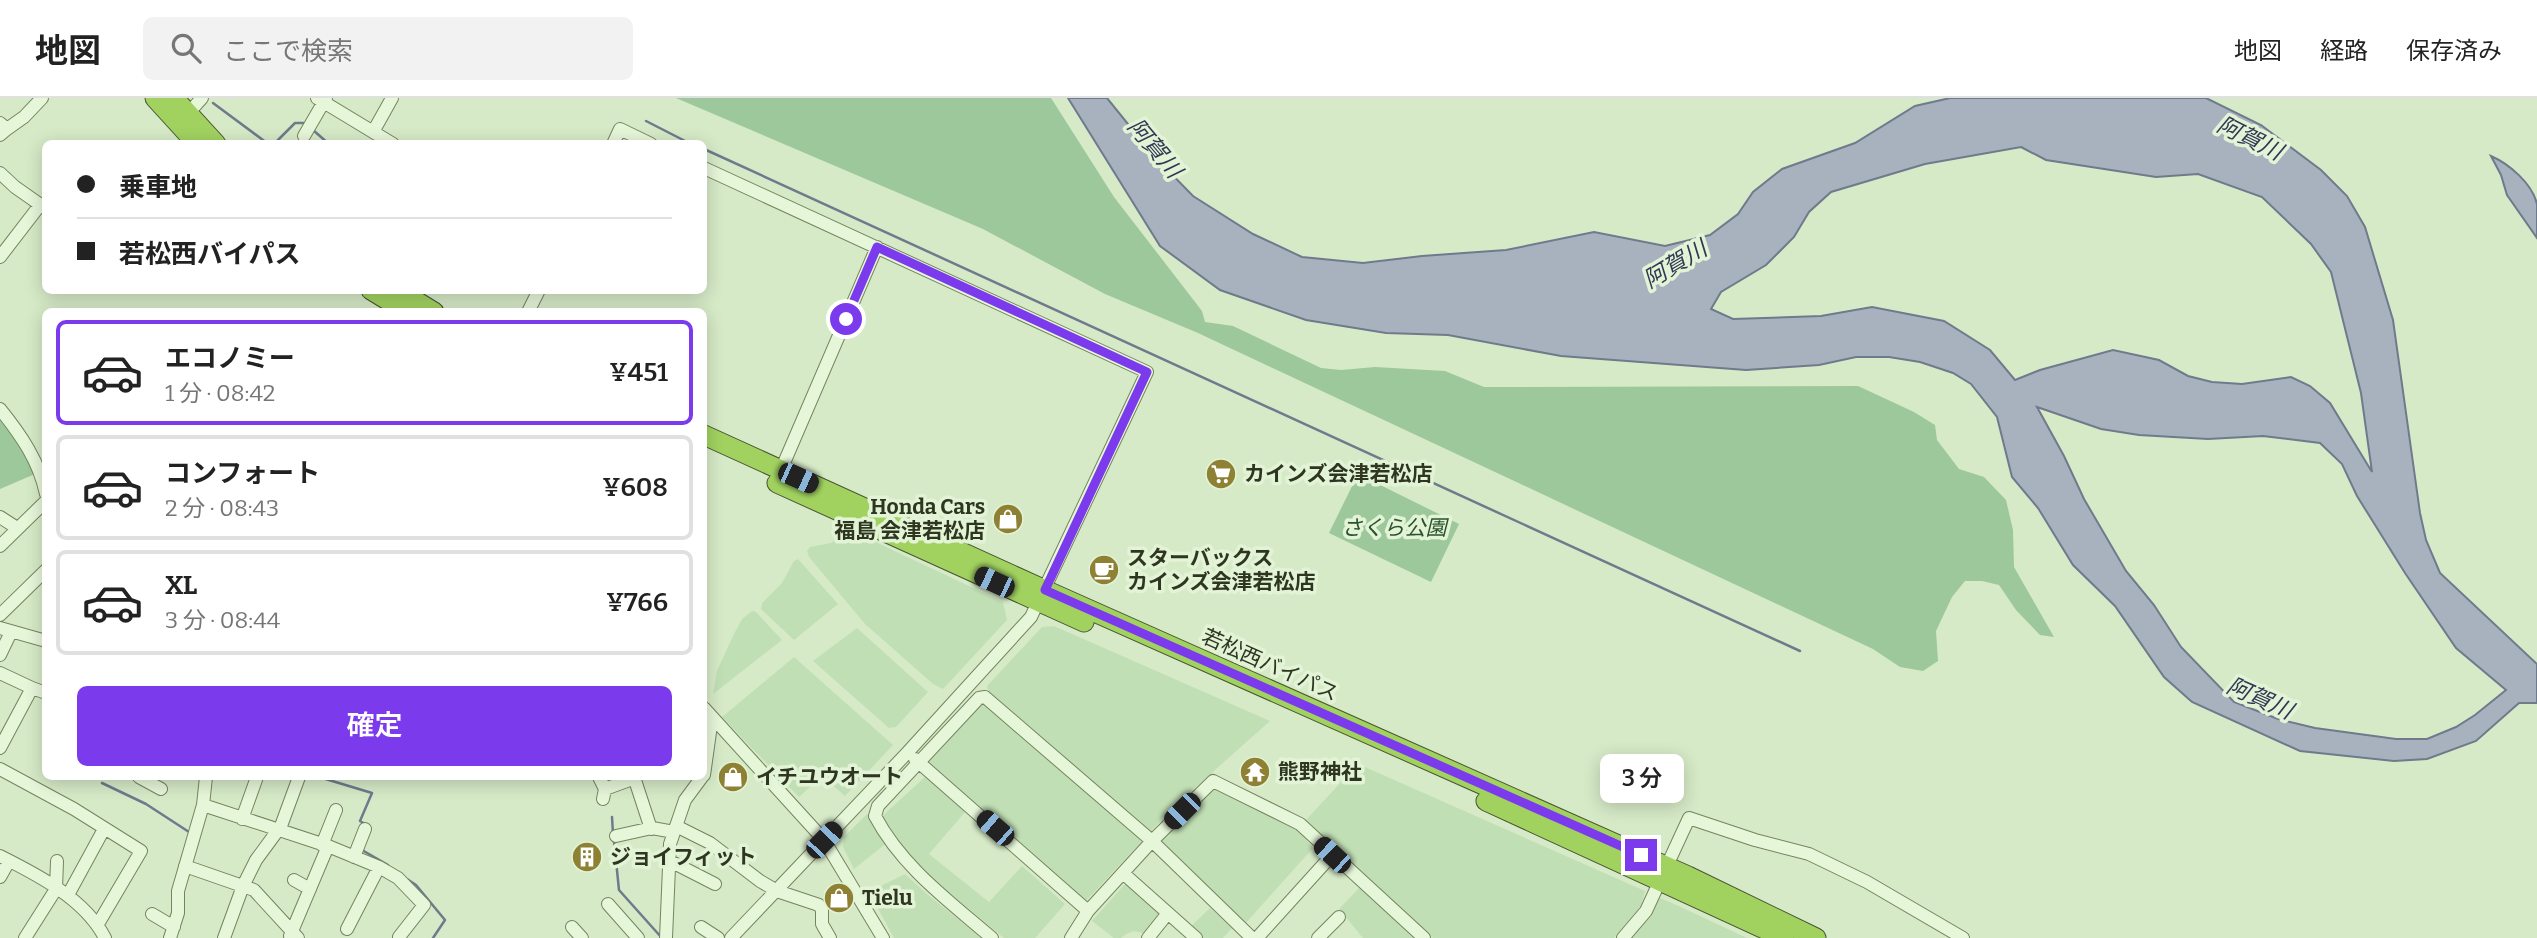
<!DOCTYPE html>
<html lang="ja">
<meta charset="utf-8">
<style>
body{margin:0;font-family:Bitter,"Noto Sans JP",serif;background:#f2f2f2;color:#222;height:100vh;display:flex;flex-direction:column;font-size:26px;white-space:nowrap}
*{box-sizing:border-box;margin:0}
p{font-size:23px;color:#767676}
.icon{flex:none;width:38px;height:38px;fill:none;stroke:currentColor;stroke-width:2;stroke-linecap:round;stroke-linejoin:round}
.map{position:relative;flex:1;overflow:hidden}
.side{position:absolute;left:42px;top:210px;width:665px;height:472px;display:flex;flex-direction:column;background:#fff;border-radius:10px;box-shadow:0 4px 18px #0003}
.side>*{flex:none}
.guide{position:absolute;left:42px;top:42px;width:665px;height:154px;border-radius:10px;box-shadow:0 4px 18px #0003;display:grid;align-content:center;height:154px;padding:0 35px;background:#fff}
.end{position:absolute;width:32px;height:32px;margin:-16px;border:9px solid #7c3aed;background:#fff;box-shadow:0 0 0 4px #fff}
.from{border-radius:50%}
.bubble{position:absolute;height:49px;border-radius:10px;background:#fff;box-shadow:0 4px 18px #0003;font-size:23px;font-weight:600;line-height:49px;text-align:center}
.car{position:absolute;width:21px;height:42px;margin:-21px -10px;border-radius:9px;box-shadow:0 0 5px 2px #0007;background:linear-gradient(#222 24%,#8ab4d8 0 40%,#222 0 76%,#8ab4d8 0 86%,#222 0)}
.guide b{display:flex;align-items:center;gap:24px;height:66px;font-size:26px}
.guide b+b{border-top:2px solid #e0e0e0}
.guide i{width:18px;height:18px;background:#222}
ul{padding:12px 0 0;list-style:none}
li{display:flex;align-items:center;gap:21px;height:105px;margin:0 14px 10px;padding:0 21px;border:4px solid #e0e0e0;border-radius:10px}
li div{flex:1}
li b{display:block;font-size:26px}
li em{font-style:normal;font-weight:600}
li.selected{border-color:#7c3aed}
li>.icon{width:63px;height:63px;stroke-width:1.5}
.action{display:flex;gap:14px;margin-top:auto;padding:14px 35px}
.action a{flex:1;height:80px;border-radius:10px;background:#7c3aed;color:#fff;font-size:28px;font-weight:600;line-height:80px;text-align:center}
header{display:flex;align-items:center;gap:42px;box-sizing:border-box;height:98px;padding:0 35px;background:#fff;border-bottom:2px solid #e0e0e0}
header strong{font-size:33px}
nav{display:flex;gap:38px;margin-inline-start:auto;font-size:24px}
.search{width:490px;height:63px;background:#f2f2f2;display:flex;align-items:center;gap:18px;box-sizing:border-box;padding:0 24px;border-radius:10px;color:#767676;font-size:26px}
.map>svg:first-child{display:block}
.farmland{fill:#c1dfb5}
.green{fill:#9cc89c}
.water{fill:#a8b2bf;stroke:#6f7a8c;stroke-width:2;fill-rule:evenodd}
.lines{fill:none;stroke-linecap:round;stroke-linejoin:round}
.stream{stroke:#6f7a8c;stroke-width:2.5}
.minor-casing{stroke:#75845e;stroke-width:14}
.highway-casing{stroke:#485332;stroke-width:21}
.minor{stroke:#e6f6d9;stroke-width:12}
.highway{stroke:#a1d260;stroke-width:19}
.route{stroke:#7c3aed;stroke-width:9}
.labels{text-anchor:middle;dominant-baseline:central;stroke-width:7;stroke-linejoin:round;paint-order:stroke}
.poi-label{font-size:21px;font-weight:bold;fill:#2e3620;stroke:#e2f3d6;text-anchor:start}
.park-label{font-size:21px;font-style:italic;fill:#29512d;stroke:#e2f3d6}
.street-label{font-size:21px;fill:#2e3620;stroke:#e2f3d6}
.water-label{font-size:23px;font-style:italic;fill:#313854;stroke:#e2f3d6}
</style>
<header>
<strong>地図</strong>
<div class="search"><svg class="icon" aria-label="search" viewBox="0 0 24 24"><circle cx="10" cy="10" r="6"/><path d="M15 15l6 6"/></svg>ここで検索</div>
<nav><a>地図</a><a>経路</a><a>保存済み</a></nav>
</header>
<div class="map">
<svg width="2537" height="840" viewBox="0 0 2537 840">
<rect width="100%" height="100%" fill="#d6eac7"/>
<path class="farmland" d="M850 432 1003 504 1007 522 943 591 933 586 865 526 809 459 807 453 810 449 831 445Z
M798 461 838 506 794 542 761 511 762 505 782 485 794 463Z
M752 513 756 514 782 542 713 596 717 573 733 538 742 521Z
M1054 528 1270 623 1180 703 1149 735 989 596 987 588 1042 529Z
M857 530 928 594 896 629 889 630 813 563Z
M794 559 893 647 845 698 822 678 799 699 722 619Z
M983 603 1140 739 1141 744 1084 805 927 665V660Z
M1358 666 1645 793 1641 808 1614 840H1433L1304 724Z
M926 678 965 714 929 756 989 804 1022 768 1065 806 1035 840H1004L923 773 879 721Z
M1213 690 1222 691 1298 732 1313 750 1244 827 1159 743Z
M867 716 888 744 854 771 843 749 844 739Z
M905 776 927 796 981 840H894L869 794Z
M1124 787H1129L1162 817 1147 836 1134 833 1126 836 1121 840H1114L1092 823Z
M1360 789 1417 840H1363L1339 811Z
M1660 800 1672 805 1747 840H1630L1651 817Z
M1210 810 1232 830 1223 840H1203L1189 830Z"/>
<path class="green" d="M676 0H1051L1114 99 1202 213 1205 224 1233 228 1321 270 1341 272 1375 269 1445 273 1484 289 1858 288 1914 314 1935 327 1937 342 1959 371 1984 379 2006 402 2013 432 2014 469 2054 539 2040 537 2016 512 1999 487 1982 483H1965L1952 499 1936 533 1938 563 1923 573 1900 569 1873 551 1198 235 1105 196 983 131Z
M0 316 12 330 35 376 0 391Z
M1358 376 1459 426 1431 484 1329 435Z"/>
<path class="water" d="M1068 0H1107L1153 57 1193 98 1253 136 1302 159 1363 165 1422 158 1506 152 1594 134 1665 148 1710 137 1738 116 1753 94 1782 71 1855 45 1915 8 1950 0H2206L2261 27 2321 72 2347 98 2365 129 2393 222 2420 415 2426 442 2440 475 2537 566V605H2519L2476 643 2427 661 2394 663 2300 653 2192 604 2164 579 2115 508 2073 467 2038 410 2012 379 1997 319 1971 286 1953 275 1920 264 1889 259H1856L1819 267 1746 272 1561 258 1448 237 1386 235 1306 222 1220 192 1160 148ZM2021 49 2046 62 2156 79 2198 76 2262 99 2311 146 2331 174 2361 295 2372 374 2330 305 2310 288 2291 279 2242 286 2212 284 2188 278 2159 262 2113 252 2040 272 2015 282 1990 252 1944 223 1872 209 1821 218 1733 221 1711 211 1721 194 1766 167 1794 139 1809 114 1831 94 1925 66ZM2037 309 2101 331 2139 337 2208 341 2263 338 2320 345 2342 366 2357 398 2405 475 2456 550 2506 592 2475 617 2456 629 2427 641H2396L2315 630 2278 621 2234 604 2181 549 2154 507 2126 473 2084 401 2064 358Z
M2491 58C2509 66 2532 85 2537 106 2537 116 2537 130 2537 140L2507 97 2501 77Z"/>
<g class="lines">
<path class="stream" d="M213 5 267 45H275L295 25H305
M646 23 691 46
M313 32 329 46
M704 51 1800 553
M319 679 372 695 360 723 365 726
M102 685 146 706 189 734
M612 719 613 736
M614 743 619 792 661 839
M363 750 362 752 388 767
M407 781 416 787 445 822 433 840"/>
<g class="minor-casing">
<path id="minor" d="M317 0 393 46
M184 20 202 0
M0 25 7 31 0 37
M7 31 24 19 42 0
M373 34 392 0
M304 38 326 0
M613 46 620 31 651 46
M704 70 1147 274 1031 519 907 655 731 840
M0 75 15 89 45 110
M0 159 40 107
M528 214 539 192
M0 311C21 337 39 363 46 396
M781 372 877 149
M0 419 17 430
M0 448 46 403
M0 517 46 472
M0 530 46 543
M0 557 11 534
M0 575 32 590
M704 610 824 742 883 840
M0 650 32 590 46 595
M915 661 1088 813
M0 671 74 711 141 753 98 826
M704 677 712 620
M139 679 161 691
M599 679 605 691 603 701
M634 679 651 731
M605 691 635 680
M203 707 328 748 379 769 398 780 424 807 399 839
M242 721 257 679
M676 728 710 745 760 783 777 793 819 807 822 812V826L830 840
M616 738 652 730 674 734
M322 747 336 712
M0 758C38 777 85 801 105 840
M354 759 365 731
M670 763 715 786
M185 768 254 792 298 840
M1124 776 1196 840
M0 779 9 763
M294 782 310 791
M68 797 104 731
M608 806 638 840
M152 816 174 829
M572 829 582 840
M701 829 718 840
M347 831 379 769
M290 838 328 748
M25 840 56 791 57 763
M170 840 178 815V793L203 707 206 679
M224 840 243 788 256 762 281 728 299 679
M666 840 670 746 685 702 702 679
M992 840C949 803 902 769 875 718L878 708 979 600 985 599 1152 743 1252 840
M1071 840 1088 813 1152 743 1213 683 1300 726 1424 840
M1148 840 1168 815
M1257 840 1332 757
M1318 840 1339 819
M1623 840 1646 813 1689 720 1755 742 1809 756 1867 784 1963 840"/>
</g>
<g class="highway-casing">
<path id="highway" d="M155 0 197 46
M174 0 216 46
M371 192 407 214
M398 192 434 214
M704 337 1045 492 1688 778 1816 840
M777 385 1084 524
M1486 703 1784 840"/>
</g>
<use href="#minor" class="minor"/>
<use href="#highway" class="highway"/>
</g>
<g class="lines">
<path class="route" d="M846 221 877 149 1147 274 1045 492 1641 757"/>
</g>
<defs>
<g id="supermarket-disc" transform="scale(1.575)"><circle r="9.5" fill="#8e8133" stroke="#e2f3d6"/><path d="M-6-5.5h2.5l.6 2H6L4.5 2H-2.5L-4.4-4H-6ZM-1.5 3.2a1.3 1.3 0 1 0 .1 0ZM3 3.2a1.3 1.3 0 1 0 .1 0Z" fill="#fff"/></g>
<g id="shop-disc" transform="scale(1.575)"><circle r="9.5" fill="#8e8133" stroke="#e2f3d6"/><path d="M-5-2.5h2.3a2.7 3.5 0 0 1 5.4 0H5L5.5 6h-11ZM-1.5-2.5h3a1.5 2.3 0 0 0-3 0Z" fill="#fff"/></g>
<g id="cafe-disc" transform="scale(1.575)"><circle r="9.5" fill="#8e8133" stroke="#e2f3d6"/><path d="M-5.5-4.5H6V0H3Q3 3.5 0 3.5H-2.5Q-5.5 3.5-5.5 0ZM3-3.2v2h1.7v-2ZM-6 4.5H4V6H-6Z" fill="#fff"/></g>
<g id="temple-disc" transform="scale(1.575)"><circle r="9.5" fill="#8e8133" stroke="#e2f3d6"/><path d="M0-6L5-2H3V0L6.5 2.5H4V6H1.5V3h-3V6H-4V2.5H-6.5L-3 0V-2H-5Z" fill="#fff"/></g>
<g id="building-disc" transform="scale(1.575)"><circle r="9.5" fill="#8e8133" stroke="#e2f3d6"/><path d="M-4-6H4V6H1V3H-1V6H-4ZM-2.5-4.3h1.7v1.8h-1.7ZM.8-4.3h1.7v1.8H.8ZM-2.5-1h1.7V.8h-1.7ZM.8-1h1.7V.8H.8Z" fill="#fff"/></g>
</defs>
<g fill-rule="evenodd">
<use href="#supermarket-disc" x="1221" y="376"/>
<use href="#shop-disc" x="1008" y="421"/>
<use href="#cafe-disc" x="1104" y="472"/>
<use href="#temple-disc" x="1255" y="674"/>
<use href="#shop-disc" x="733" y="679"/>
<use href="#building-disc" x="587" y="759"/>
<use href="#shop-disc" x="839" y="800"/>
</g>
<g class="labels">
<g class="poi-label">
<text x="1244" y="376">カインズ会津若松店</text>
<text x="985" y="409" text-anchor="end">Honda Cars<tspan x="985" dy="24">福島 会津若松店</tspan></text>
<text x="1127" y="460">スターバックス<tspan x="1127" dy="24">カインズ会津若松店</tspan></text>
<text x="1278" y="674">熊野神社</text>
<text x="756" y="679">イチユウオート</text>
<text x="610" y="759">ジョイフィット</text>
<text x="862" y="800">Tielu</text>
</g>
<g class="park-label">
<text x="1394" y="430">さくら公園</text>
</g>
<g class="street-label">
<text transform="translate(1270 567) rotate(24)">若松西バイパス</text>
</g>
<g class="water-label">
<text transform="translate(2250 40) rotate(26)">阿賀川</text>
<text transform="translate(1155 50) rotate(50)">阿賀川</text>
<text transform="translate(1675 166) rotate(-31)">阿賀川</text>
<text transform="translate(2260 600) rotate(24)">阿賀川</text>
</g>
</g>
</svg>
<i class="end from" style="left:846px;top:221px"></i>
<i class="end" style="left:1641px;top:757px"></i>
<div class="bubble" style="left:1600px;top:656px;width:84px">3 分</div>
<i class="car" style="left:798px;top:380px;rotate:114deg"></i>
<i class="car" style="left:994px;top:484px;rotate:295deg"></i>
<i class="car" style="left:1182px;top:713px;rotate:225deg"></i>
<i class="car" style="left:995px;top:730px;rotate:311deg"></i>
<i class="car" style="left:824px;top:742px;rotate:44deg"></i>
<i class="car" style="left:1332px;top:757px;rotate:313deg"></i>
<div class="guide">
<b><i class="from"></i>乗車地</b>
<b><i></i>若松西バイパス</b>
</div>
<section class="side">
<ul>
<li class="selected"><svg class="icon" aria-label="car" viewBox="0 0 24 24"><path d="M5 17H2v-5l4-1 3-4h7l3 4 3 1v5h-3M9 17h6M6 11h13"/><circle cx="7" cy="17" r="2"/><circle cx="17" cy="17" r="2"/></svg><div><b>エコノミー</b><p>1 分 · 08:42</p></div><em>¥451</em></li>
<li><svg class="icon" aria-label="car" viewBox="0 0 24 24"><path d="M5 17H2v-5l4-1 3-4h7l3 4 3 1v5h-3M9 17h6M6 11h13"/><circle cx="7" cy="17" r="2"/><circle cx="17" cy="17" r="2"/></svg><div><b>コンフォート</b><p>2 分 · 08:43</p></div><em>¥608</em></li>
<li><svg class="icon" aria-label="car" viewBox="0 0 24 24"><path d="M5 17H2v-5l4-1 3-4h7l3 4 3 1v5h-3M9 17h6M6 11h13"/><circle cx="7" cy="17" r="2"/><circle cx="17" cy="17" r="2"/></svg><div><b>XL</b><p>3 分 · 08:44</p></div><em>¥766</em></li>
</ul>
<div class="action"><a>確定</a></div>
</section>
</div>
